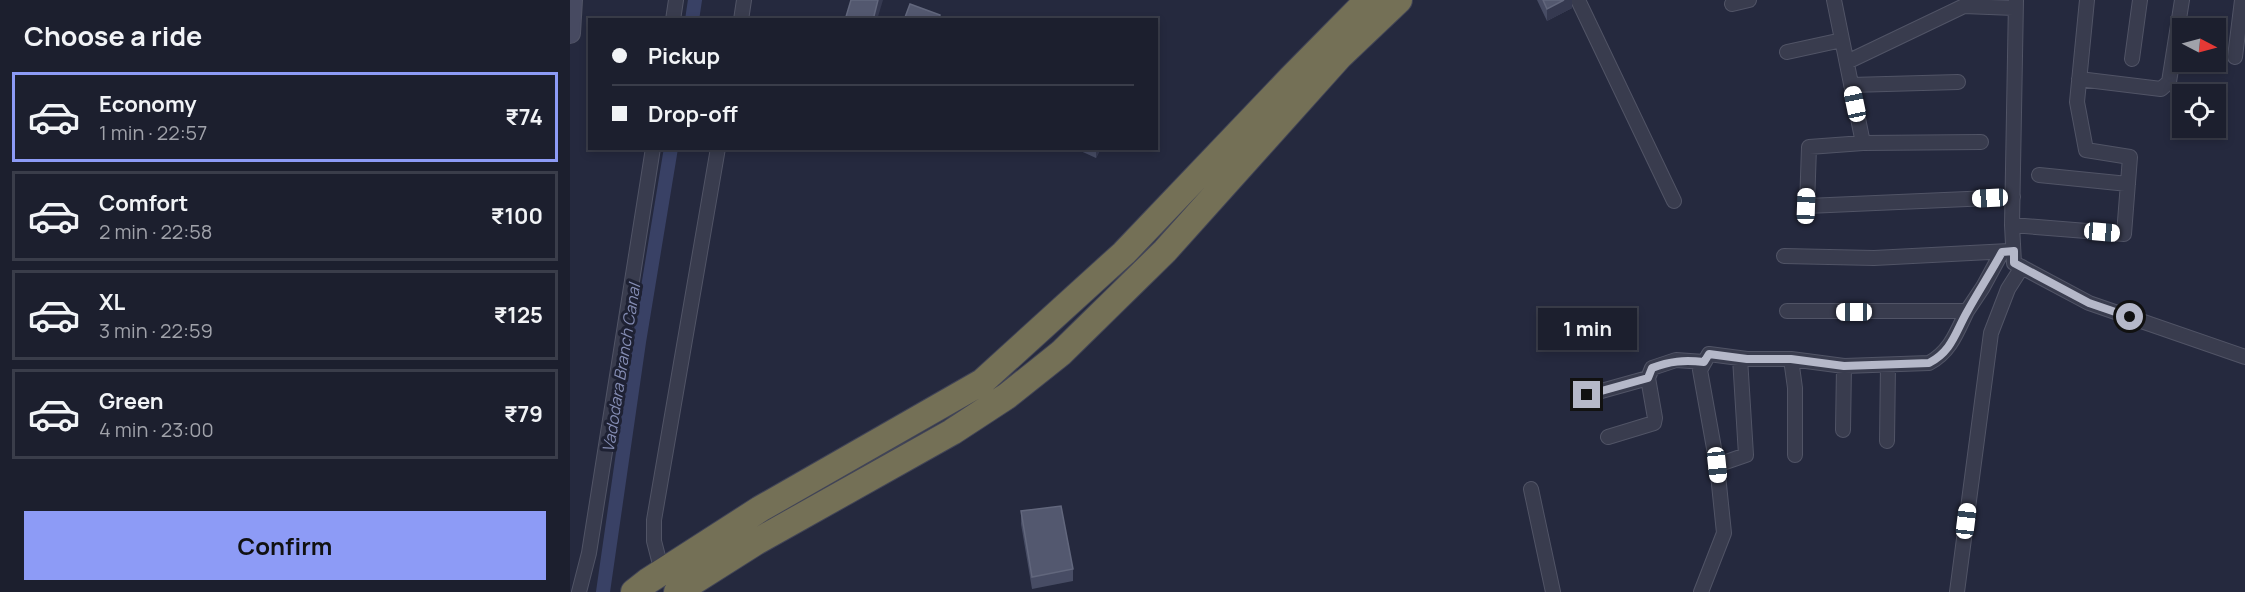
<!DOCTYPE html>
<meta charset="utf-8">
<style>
body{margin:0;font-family:Manrope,sans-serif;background:#252736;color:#f1f3f6;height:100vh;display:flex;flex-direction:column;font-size:22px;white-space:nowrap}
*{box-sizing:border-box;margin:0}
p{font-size:20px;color:#a0a2aa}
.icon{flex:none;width:33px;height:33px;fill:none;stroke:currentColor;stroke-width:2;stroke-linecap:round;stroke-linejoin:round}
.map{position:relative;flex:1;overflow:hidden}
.drawer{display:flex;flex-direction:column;background:#1c1f2e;width:570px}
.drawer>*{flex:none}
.banner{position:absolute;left:18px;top:18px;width:570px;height:132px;border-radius:0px;box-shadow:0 3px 9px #0003,0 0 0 2px #3a3d4a;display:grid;align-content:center;height:132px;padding:0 24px;background:#1c1f2e}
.needle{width:39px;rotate:96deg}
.tools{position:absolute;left:1602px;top:18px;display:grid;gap:12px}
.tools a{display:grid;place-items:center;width:54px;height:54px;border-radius:0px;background:#1c1f2e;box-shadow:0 3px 9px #0003,0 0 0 2px #3a3d4a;font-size:30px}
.end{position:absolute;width:27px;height:27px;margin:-14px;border:8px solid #b5b8c9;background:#111;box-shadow:0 0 0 3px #111}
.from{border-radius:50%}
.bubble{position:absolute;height:42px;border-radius:0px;background:#1c1f2e;box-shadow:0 3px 9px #0003,0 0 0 2px #3a3d4a;font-size:20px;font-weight:700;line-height:42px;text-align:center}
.car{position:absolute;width:18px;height:36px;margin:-18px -9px;border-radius:8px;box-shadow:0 0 4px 2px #0007;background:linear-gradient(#fff 24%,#345 0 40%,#fff 0 76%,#345 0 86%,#fff 0)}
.banner b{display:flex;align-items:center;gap:21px;height:57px;font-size:22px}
.banner b+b{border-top:2px solid #3a3d4a}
.banner i{width:15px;height:15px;background:#f1f3f6}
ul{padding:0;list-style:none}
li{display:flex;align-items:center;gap:18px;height:90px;margin:0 12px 9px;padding:0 12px;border:3px solid #3a3d4a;border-radius:0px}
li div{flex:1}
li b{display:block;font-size:22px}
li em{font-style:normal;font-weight:700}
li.on{border-color:#8d9bf6}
li>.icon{width:54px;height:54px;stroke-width:1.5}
h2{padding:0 24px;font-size:27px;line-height:72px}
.button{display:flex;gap:12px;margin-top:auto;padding:12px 24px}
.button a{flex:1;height:69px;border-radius:0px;background:#8d9bf6;color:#111;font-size:24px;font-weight:700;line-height:69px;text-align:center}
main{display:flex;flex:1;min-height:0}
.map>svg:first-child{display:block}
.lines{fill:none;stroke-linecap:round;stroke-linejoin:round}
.canal{stroke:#394165;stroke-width:14}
.street-casing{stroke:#515466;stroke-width:16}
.secondary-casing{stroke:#515466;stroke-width:22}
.highway-casing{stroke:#414456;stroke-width:28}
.street{stroke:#393c4e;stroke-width:14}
.secondary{stroke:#474a61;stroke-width:20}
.highway{stroke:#747056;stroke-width:26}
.wall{fill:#474c64}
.shaded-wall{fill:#353950}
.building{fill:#53586f;stroke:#62677d;stroke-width:1.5}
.route{stroke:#b5b8c9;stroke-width:8}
.labels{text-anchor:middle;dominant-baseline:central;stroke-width:6;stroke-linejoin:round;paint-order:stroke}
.water-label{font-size:16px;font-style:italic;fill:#858db4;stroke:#1e2133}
</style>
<main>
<section class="drawer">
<h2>Choose a ride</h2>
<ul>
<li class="on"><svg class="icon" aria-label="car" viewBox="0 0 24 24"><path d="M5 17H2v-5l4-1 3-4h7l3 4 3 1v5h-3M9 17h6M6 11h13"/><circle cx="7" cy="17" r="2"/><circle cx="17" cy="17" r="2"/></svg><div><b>Economy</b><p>1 min · 22:57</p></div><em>₹74</em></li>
<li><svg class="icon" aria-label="car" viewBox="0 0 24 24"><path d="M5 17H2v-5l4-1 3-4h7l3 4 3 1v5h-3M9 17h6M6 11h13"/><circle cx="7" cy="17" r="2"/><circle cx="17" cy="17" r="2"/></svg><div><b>Comfort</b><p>2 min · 22:58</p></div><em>₹100</em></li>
<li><svg class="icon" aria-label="car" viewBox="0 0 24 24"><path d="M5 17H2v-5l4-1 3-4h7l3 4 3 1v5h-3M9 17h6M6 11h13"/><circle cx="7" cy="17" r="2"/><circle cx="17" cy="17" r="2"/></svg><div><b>XL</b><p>3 min · 22:59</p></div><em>₹125</em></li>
<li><svg class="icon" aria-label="car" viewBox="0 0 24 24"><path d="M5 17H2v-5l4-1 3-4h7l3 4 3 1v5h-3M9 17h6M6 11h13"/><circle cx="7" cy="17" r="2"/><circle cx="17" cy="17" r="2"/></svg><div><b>Green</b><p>4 min · 23:00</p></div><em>₹79</em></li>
</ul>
<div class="button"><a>Confirm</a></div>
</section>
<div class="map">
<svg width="1675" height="592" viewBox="0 0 1675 592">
<rect width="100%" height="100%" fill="#25293e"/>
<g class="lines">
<path class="canal" d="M122 20 125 0
M33 592 69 342 101 148"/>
<g class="street-casing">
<path id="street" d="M1008 0 1104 201
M1264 0 1293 143 1239 147 1237 206 1443 197
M1446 0 1442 225 1444 263 1519 303 1675 357
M1162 4 1179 0
M103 20 106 0
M171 20 174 0
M1217 52 1272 40
M1665 57 1672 0
M1562 59 1570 0
M1277 62 1394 6 1444 8
M1509 79 1591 89 1599 82 1612 0
M1281 85 1388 82
M1293 143 1411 142
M1469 175 1558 184
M1442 225 1554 234 1560 157 1516 150 1507 102 1517 0
M1214 256 1304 258 1439 251
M1217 311H1397L1413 287 1432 252
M1221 359 1225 388V455
M1017 395 1078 378
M1273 430 1274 366
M1038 437 1084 423 1085 418 1078 378 1082 368 1106 360 1134 362
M1317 441 1318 365
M1147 465 1176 455 1170 358
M961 489 983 592
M92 572 84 541V520L148 148
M9 592 19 553 83 148
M1131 592 1154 533 1147 465 1130 370 1139 354 1177 359H1221L1274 366 1359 363C1380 352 1387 332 1397 311
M1387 592 1421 333 1438 289 1452 267"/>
</g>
<g class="secondary-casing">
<path id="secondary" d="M0 33 2 0"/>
</g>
<g class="highway-casing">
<path id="highway" d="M64 592 78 581 190 509 412 382 554 253 721 78 798 0
M107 592 186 542 382 432 437 396 491 353 595 251 770 56 829 0"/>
</g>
<use href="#street" class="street"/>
<use href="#secondary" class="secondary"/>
<use href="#highway" class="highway"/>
</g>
<path class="wall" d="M967 0H1002V8L977 21Z
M504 148H531L526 158Z
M451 511 503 569V581L462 589 451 524Z"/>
<path class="shaded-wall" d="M308 0H313L307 20H303Z
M994 0H1002V8L977 21V9Z
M526 148H531L526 158Z"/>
<path class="building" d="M281 0H308L303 20H275Z
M973 0H994L977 9Z
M340 4 370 15 369 20H334Z
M491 506 503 569 462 577 451 511Z"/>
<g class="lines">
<path class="route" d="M1017 395 1078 378 1082 368C1100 361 1114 360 1134 362L1139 354 1177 359H1221L1274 366 1359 363C1382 351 1385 333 1397 312 1408 292 1421 272 1432 252L1444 251V263L1519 303 1560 317"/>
</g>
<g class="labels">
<g class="water-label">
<text transform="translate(51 368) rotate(-81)">Vadodara Branch Canal</text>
</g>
</g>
</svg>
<div class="tools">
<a><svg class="needle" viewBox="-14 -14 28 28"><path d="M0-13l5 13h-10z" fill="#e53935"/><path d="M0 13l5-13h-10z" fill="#a0a2aa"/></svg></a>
<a><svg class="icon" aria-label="locate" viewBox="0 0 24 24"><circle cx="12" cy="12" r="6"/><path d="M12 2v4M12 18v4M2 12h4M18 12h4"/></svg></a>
</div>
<i class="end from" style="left:1560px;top:317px"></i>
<i class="end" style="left:1017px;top:395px"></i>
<div class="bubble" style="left:968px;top:308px;width:99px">1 min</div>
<i class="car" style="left:1285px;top:104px;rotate:348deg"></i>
<i class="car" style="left:1420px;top:198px;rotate:267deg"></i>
<i class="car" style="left:1236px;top:206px;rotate:2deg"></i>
<i class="car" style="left:1532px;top:232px;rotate:95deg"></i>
<i class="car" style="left:1284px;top:312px;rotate:270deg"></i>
<i class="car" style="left:1147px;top:465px;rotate:174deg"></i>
<i class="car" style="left:1396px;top:521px;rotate:7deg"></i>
<div class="banner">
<b><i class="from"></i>Pickup</b>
<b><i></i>Drop-off</b>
</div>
</div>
</main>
